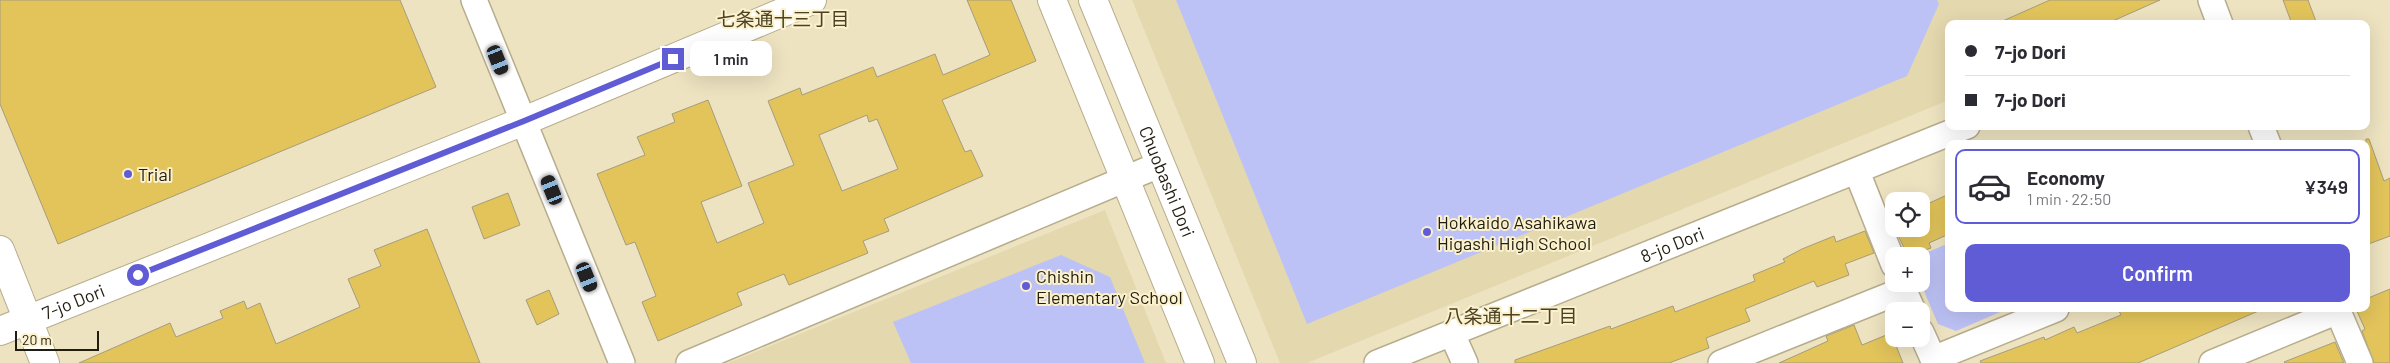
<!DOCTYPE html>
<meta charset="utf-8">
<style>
body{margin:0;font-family:Barlow,"Noto Sans JP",sans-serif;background:#f7f7f7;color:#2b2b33;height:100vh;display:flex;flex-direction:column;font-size:19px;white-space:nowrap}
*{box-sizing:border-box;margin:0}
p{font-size:16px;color:#7c7c81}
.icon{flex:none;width:28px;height:28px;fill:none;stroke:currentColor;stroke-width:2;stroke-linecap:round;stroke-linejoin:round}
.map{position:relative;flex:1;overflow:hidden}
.panel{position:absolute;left:1945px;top:140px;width:425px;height:172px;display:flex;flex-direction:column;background:#fff;border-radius:10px;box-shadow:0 5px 20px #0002}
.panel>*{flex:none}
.top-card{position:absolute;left:1945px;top:20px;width:425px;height:110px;border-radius:10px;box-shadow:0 5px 20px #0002;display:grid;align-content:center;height:110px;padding:0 20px;background:#fff}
.tools{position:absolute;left:1885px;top:192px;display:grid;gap:10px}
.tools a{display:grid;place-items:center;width:45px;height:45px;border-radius:10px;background:#fff;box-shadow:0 5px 20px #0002;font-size:25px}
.scale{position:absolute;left:15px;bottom:12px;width:84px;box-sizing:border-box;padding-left:5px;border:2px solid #201c0f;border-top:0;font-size:14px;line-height:18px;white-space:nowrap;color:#201c0f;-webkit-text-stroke:4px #fbf1cd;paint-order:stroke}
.end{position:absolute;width:22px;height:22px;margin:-11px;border:6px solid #605cd5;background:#fff;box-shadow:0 0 0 2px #fff}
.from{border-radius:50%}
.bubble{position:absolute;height:35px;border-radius:10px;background:#fff;box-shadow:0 5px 20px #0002;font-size:16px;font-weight:600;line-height:35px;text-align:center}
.car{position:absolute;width:15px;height:30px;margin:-15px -8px;border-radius:6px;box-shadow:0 0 4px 1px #0007;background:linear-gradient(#222 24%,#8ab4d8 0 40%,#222 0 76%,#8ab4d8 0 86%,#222 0)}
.top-card b{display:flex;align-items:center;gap:18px;height:48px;font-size:19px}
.top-card b+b{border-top:1px solid #e1e1e2}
.top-card i{width:12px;height:12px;background:#2b2b33}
ul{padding:9px 0 0;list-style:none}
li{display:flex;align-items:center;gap:15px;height:75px;margin:0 10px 8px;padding:0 10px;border:2px solid transparent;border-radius:10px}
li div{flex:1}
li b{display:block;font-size:19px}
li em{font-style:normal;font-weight:600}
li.selected{border-color:#605cd5}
li>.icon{width:45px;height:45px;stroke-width:1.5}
.cta{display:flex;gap:10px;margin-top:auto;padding:10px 20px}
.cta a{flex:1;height:58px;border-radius:10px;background:#605cd5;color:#fff;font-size:20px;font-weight:600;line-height:58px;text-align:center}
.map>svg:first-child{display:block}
.built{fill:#e4d8af}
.green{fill:#bdc2f6}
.building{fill:#e2c45b;stroke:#a69c7c;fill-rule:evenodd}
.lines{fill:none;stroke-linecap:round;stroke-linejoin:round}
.minor-casing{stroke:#b7ad8c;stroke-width:28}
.tertiary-casing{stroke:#b7ad8c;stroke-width:30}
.minor{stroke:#fff;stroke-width:25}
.tertiary{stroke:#fff;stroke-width:28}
.route{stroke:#605cd5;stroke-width:6}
.poi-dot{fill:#605cd5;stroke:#fbf1cd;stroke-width:2}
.labels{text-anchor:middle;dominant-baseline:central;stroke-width:4;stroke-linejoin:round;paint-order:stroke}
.poi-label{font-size:18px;fill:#201c0f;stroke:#fbf1cd;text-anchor:start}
.street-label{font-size:18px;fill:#201c0f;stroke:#fbf1cd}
.neighbourhood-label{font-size:19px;fill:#4b4224;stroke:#fbf1cd}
</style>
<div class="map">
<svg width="2390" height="363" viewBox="0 0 2390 363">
<rect width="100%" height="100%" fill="#ede3c1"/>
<path class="built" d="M1132 0H2058L2068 24H1949V100L1307 363H1280Z
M1105 210 1166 363H728Z"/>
<path class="green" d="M1176 0H1937L1939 4 1907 76 1307 324Z
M1949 243V309H2007L1956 331 1938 324 1921 284V256H1919Z
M1061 255 1110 277 1145 363H911L893 322Z"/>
<path class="building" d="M0 0H400L436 87 58 244 0 104Z
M967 0H1011L1036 61 942 100 965 152 971 150 983 176 884 219 889 231 863 241 868 253 789 285 784 274 737 293 742 305 658 341 642 302 656 296 635 242 626 245 597 174 645 155 637 137 675 122 672 114 708 100 742 186 701 202 717 243 764 223 748 183 794 165 768 101 800 88 802 95 873 67 877 77 935 54 943 75 990 55ZM867 115 869 122 877 119 898 169 842 191 819 135Z
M2050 0H2160L2106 24H1996Z
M2283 0H2308L2317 24H2292Z
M2366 139H2369L2384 181 2390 178V236L2366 245Z
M508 193 520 225 484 239 472 207Z
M1949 194V234L1929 243 1931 248 1908 256 1895 229H1921V207Z
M427 229 480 363H79L170 323 176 337 223 318 220 311 244 301 247 309 260 303 276 344 360 307 348 279 381 266 374 250Z
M1865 231 1874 253 1845 264 1849 275 1817 287 1814 281 1745 309 1750 321 1706 338 1709 348 1669 363H1515V360L1610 326 1611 329 1673 306 1675 312 1755 281 1753 275 1785 262 1783 259 1802 249 1834 236 1836 242Z
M2390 289V363H2374L2362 331 2365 329 2356 309H2366V299Z
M549 290 559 314 537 325 526 300Z
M2118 309H2263L2138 363H1981L1980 361 2044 337 2045 340 2074 327 2077 333 2121 315Z
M1854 325 1862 345 1891 333 1903 363H1779L1828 341 1826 336Z
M2335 342 2344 363H2285L2284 362Z"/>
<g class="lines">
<g class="minor-casing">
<g id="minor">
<path d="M474 0 622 363"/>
<path d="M2211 0 2220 24"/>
<path d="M2261 126 2268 144"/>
<path d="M1857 172 1894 265"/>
<path d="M1901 284 1913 311"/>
<path d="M2337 309 2360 363"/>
<path d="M1921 332 1935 363"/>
<path d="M1452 334 1465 363"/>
<path d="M1933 359 2056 309"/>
<path d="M689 363 1161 164"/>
<path id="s1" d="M1377 363 1967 126"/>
<path d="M1721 363 1903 290"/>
<path d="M2212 363 2338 311"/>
</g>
</g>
<g class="tertiary-casing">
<g id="tertiary">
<path d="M1052 0 1200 363"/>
<path id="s2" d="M1093 0 1242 363"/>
<path d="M0 250 45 363"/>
<path id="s3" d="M0 331 524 121 812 0"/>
</g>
</g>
<use href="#minor" class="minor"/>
<use href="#tertiary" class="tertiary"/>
</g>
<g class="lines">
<path class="route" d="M138 275 524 121 673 59"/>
</g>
<g class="poi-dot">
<circle cx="128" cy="174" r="5"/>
<circle cx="1427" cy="232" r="5"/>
<circle cx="1026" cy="286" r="5"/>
</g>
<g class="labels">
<g class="poi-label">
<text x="138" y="174">Trial</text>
<text x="1437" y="222">Hokkaido Asahikawa<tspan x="1437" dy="21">Higashi High School</tspan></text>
<text x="1036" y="276">Chishin<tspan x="1036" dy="21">Elementary School</tspan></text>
</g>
<g class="street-label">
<text stroke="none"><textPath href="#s2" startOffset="196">Chuobashi Dori</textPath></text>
<text stroke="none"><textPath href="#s1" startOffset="318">8-jo Dori</textPath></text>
<text stroke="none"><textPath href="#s3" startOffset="79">7-jo Dori</textPath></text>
</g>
<g class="neighbourhood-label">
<text x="783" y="18">七条通十三丁目</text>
<text x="1511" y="315">八条通十二丁目</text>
</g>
</g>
</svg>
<div class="tools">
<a><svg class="icon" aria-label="locate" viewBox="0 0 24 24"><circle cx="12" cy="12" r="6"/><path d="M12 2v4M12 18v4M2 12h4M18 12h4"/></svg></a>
<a>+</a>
<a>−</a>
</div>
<div class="scale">20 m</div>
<i class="end from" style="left:138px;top:275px"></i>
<i class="end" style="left:673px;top:59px"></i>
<div class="bubble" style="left:690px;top:41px;width:82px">1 min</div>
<i class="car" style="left:498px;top:60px;rotate:158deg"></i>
<i class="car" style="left:552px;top:190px;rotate:338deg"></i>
<i class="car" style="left:587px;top:277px;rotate:158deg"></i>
<div class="top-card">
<b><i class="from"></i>7-jo Dori</b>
<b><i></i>7-jo Dori</b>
</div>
<section class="panel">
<ul>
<li class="selected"><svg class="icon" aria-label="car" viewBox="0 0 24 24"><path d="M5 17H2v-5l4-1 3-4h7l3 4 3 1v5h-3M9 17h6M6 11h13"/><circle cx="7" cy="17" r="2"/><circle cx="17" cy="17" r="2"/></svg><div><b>Economy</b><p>1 min · 22:50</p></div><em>¥349</em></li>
</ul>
<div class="cta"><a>Confirm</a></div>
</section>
</div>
